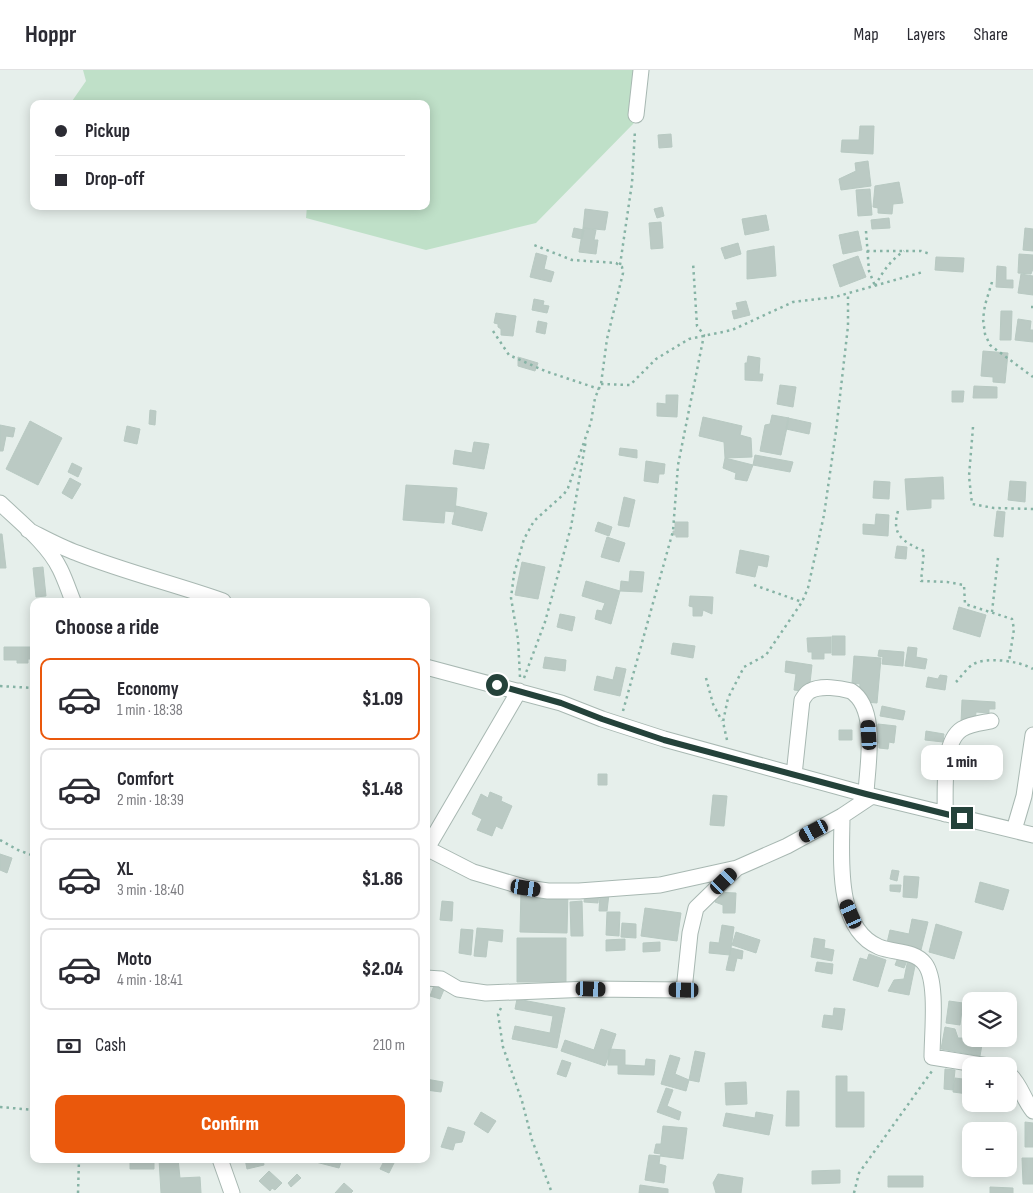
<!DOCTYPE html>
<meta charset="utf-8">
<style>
body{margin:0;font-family:"Sofia Sans Condensed",sans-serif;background:#f2f2f3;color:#2b2b33;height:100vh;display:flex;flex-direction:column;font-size:19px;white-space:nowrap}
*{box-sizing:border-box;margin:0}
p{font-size:16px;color:#7c7c81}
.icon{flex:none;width:28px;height:28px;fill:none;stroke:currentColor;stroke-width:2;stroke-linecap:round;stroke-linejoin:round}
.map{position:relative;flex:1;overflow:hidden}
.details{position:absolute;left:30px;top:528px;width:400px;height:565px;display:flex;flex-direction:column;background:#fff;border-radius:10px;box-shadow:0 2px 12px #0003}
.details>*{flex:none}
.banner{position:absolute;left:30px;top:30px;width:400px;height:110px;border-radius:10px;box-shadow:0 2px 12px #0003;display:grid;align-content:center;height:110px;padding:0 25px;background:#fff}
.tools{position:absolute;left:962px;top:922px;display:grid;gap:10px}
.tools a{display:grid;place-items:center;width:55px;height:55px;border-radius:10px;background:#fff;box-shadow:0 2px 12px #0003;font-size:25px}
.end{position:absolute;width:22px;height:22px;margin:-11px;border:6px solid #24423a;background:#fff;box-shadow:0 0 0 2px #fff}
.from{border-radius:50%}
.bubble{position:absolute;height:35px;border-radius:10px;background:#fff;box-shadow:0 2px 12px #0003;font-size:16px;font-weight:800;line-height:35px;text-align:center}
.car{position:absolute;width:15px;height:30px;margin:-15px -8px;border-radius:6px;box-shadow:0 0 4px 1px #0007;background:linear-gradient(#222 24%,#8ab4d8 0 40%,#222 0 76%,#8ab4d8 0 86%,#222 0)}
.banner b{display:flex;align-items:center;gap:18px;height:48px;font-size:19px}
.banner b+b{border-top:1px solid #e1e1e2}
.banner i{width:12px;height:12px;background:#2b2b33}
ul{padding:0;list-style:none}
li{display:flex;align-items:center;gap:15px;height:82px;margin:0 10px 8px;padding:0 15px;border:2px solid #e1e1e2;border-radius:10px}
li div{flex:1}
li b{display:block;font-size:19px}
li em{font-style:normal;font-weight:800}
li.active{border-color:#ea580c}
li>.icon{width:45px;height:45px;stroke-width:1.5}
h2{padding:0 25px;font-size:22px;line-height:60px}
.pay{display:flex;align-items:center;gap:12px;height:55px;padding:0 25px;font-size:19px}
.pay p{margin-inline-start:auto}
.cta{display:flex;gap:10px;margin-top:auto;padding:10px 25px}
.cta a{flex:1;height:58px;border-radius:10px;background:#ea580c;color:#fff;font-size:20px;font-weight:800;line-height:58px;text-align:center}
header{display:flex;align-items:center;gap:30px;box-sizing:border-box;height:70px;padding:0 25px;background:#fff;border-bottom:1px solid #e1e1e2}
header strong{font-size:24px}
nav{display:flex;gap:28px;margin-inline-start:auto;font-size:18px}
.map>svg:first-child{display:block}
.green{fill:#bfe0c8}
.building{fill:#bbcac4;stroke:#b8c9c2}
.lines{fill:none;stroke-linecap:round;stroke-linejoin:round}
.street-casing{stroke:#a8b8b2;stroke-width:17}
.path{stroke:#86b3a5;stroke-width:2.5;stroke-dasharray:2.5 4;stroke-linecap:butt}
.street{stroke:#fff;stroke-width:15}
.route{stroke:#24423a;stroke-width:6}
</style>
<header>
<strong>Hoppr</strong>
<nav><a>Map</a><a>Layers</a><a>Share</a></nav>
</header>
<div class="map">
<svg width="1033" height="1123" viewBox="0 0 1033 1123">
<rect width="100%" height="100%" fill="#e6efeb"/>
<path class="green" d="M83 0H638L634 53 536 153 426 180 306 148 307 136H426V34H70L86 11Z"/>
<path class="building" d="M860 56H874L873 84 841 82 842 70H859Z
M671 64 672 77 659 78 658 65Z
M868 91 871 116 841 120 839 109 856 101 855 93Z
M899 112 903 133 893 134 892 144 878 143V138L873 137 875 116Z
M870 119 872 145 858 146 856 120Z
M662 137 664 146 657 148 654 139Z
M585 139 608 142 605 160 583 158Z
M766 145 769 160 745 165 742 149Z
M889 148 890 158 872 159 871 150Z
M661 152 663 178 651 179 649 153Z
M574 158 584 160 582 169 572 167Z
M583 158 596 160 594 170H598L596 184 579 182Z
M1025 158 1033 159V181L1023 180Z
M858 161 862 180 843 184 839 165Z
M738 173 741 184 725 189 721 178Z
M774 176 776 206 747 209V181Z
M536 183 547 186 544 199 554 202 551 212 530 207Z
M1019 184 1033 185V199L1031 204 1018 203Z
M858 186 866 207 840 217 833 195Z
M936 187 964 188 963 202 935 200Z
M997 196 1006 197V210H1013V218L996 217Z
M1021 204 1033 206V225L1018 223Z
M534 229 544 231 543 235 549 236 547 243 532 240Z
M746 231 750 245 734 249 732 241 738 240 736 233Z
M1001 241H1012L1011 270H1000Z
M496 243 516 246 513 266 501 265V259L498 257V254L494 253Z
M1018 249 1031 251 1030 260H1033V272L1015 270Z
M538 251 547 253 545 264 536 262Z
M983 281 1008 283 1005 313 993 312V307L981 306Z
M748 286 760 288 759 304H763L762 311 745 310V293H747Z
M518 287 538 293 535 301 518 296Z
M780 315 796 317 793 337 777 334Z
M974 316 997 317V328H973Z
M952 321H964L963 332H952Z
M666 325H678L677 347 657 346V333L666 334Z
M150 340 156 341 155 355 149 354Z
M772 345 789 348 781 385 760 381 765 355 770 354Z
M703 347 742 356 740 365 751 368 752 387 725 388 724 372 699 366Z
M788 348 811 353 809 364 786 359Z
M30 351 62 368 38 415 6 399Z
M0 355 15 358 13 367 6 366 3 381H0Z
M127 356 140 359 137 374 124 371Z
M474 372 489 374 484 399 453 394 455 380 472 383Z
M620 378 637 380V388L619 385Z
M755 385 793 392 790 402 753 395Z
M725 388 753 395 747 411 735 409 736 403 723 398Z
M646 391 665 394 664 404H659L658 413 644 411Z
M72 393 82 398 78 407 68 402Z
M943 407 944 429H931V438L907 440 905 409Z
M70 408 81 414 72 429 62 423Z
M874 411 890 412 889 429 873 428Z
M1010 411 1026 412 1025 432 1008 430Z
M406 415 457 418 455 442 445 441 444 453 403 450Z
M624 427 635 430 629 457 618 455Z
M456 436 487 443 482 461 452 454Z
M997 441 1005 442 1003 467 994 466Z
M876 444 889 445 888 466 863 464V454L875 455Z
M598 452 612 457 609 466 595 461Z
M675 452H688V467H676V465H673V461H675Z
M0 464H2L6 498H0Z
M607 467 625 473 619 492 601 487Z
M897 476 907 477 906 489 895 488Z
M740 480 769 486 767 497 758 495 755 507 736 503Z
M522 492 545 497 538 529 515 525Z
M43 497 46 526 36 527 33 498Z
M630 501 644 502 642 522 620 521 621 511 629 512Z
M586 511 620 521 611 554 595 549 597 540 602 541 605 533 582 526Z
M690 526 713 527 712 544 703 540 702 546H693V537L689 536Z
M959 537 986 545 980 567 953 559Z
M560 544 575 547 572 561 557 557Z
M832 566H845V585H832Z
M831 567V583H824V589H812V582H808L807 568Z
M673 573 695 576 693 588 671 584Z
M4 577H33V589H28V593H17V590H4Z
M908 577 917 578 916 587 927 589 925 599 905 596Z
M879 580 904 582 903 596 882 594 883 587 878 586Z
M854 586 881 588 877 633 866 632V625L859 624 860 614 852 613Z
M545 587 566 590 565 601 543 598Z
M786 591 812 595 809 622 794 620 796 604 785 602Z
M616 597 626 599 620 626 594 620 597 606 613 610Z
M940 605 947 606 945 620 926 617 928 607 938 609Z
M962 630 995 632V639H989V643L976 642 975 654 961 653Z
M882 636 905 641 903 650 880 646Z
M878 654 896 656 894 673 889 672 888 679 879 678V673L876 672Z
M839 660H852V670H839Z
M926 661 944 664 943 672 925 670Z
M598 704H607V715H598Z
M490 722 502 727 501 731 512 736 502 759 496 756 492 766 477 760 482 749 472 744 481 724 488 728Z
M713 725 727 726 724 756 710 755Z
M0 784 12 788 7 803 0 800Z
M892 800 899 801 897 811 890 809Z
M904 806 919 807 917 828 903 827Z
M980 812 1009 820 1003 840 975 832Z
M890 815H901L900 822 890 821Z
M521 819 568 820 567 863 520 862Z
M715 822 736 823 735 843H723V835L715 832Z
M585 823H599L598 833 584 832Z
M600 823 609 824 607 841H599Z
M442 831 453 832 452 851 440 850Z
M582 831 583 866H571L570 832Z
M645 838 681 843 677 871 641 866Z
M607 842H620L619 866 606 865Z
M912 849 928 852 921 880 887 873 890 860 909 864Z
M622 853 636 854V868L621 867Z
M936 854 962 862 954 889 929 882Z
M722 855 734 857 730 885 709 883 710 872 719 873Z
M477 858 503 860 502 872 488 870 486 887 474 886Z
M461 859 473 860 471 885 459 883Z
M736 862 760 870 756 883 732 875Z
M517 868H566V912H517Z
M814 868 825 870 824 878 834 880 832 891 811 887Z
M625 869V880L606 881V870Z
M660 872V881L643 882V873Z
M731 878 743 881 742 889 737 888 734 901 726 900Z
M869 884 886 890 878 917 853 910 860 888 867 890Z
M899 885 908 888 904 898 895 895Z
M908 889 916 891 909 925 888 921 894 910 904 909Z
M817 892 833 894 832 904 815 901Z
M435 913 445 917 440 929 430 926Z
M517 929 565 938 557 978 512 969 515 956 550 963 553 946 515 939Z
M949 931 963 933 960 955 946 953Z
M834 938 845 939 842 960 822 957 824 945 833 946Z
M971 946V969H983L980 986 941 979 945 957 955 959 958 968H967Z
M601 959 616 964 605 996 561 981 565 970 594 980Z
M609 979 625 980V995L645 996 646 989 655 990 654 1005 618 1004V995H608Z
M695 981 705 983 699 1012 689 1010Z
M670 985 680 988 675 1004 689 1010 686 1021 661 1014Z
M562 990 571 993 566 1007 557 1004Z
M945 999 955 1000 953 1020 944 1019Z
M836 1006H847V1022H864V1057H836Z
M955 1008 970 1010 968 1024 953 1022Z
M426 1009 443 1012 441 1022 426 1020Z
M746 1012 747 1034 726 1035 725 1013Z
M666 1018 673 1020 667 1036 681 1042 679 1050 657 1042Z
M787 1021H799V1056H786Z
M481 1042 496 1051 488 1063 474 1054Z
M756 1042 773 1045 769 1065 723 1056 726 1043 755 1048Z
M1025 1052 1033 1053V1077H1025Z
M663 1056 687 1058 683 1089 660 1086 661 1084 654 1083 656 1074H661Z
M448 1057 465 1062 462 1072 455 1073 453 1080 441 1077Z
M649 1085 660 1086 659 1094 666 1096 664 1113 645 1110Z
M1022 1088H1033V1114H1023Z
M130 1089H154V1099H130Z
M159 1089H178L180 1108 200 1107 201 1123H161Z
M245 1089H263L264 1095 247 1099Z
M304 1089H342L339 1098Z
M385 1089H396L389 1103 380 1099Z
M840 1100V1113L812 1114V1101Z
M269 1101 282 1113 275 1120 272 1118 270 1121 259 1111Z
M297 1104 301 1108 291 1117 288 1113Z
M718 1104 743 1108 741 1123H716L713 1113Z
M888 1106H923V1117H888Z
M344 1113 353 1121 351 1123H335Z
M640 1115 668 1119V1123H639Z
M990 1117 1013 1118V1123H990Z"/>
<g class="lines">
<g class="street-casing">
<path id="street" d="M636 45 641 0
M0 433C20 452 48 474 60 499 65 509 69 521 73 531
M28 460C44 468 60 477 77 483 125 502 175 514 223 531
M426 597 561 633 602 649 664 669 872 726 1033 765
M794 705 802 630C805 626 806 623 810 621 821 615 840 618 851 621 879 639 867 696 866 724
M945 744C946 722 941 672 962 659 970 654 981 653 991 651
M842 746C842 785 834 858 879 877 894 883 914 880 925 894 938 911 932 964 932 987L988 996
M1014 760 1024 726 1033 665
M428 779 473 802 527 818 548 821H579L660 815 737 798 787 776 842 746 872 726
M426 780 519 621
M426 908 441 909 458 919 486 923 591 919 684 920 690 863 696 838 737 798
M1009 1004C1021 1015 1023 1029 1033 1041
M220 1089 232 1123"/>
</g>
<path class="path" d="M866 161 869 201 875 216
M867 181H921L930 184
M620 195 632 113 635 60
M992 212 985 235 983 249 985 264 990 275 1033 307
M875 216C883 201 890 191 904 181
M1031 237H1033
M493 261 509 285 545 301 599 319
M601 314 630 315 656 289 689 269 732 260 793 232 835 227 923 202
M973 357 969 406 972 434 994 438 1033 439
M898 441C891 465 903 472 924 481L921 511 947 512 964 515 965 534 1012 549 1014 559 1009 591
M754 515 802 532
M992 542 998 488
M520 607 518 569 511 528 514 504 524 469 534 451 564 424 568 418 591 352 595 328 601 314 607 269 623 203 622 197 616 193 572 190 534 175
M524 608 545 552 571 457 586 370
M706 608 713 634 722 651
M956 612C961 607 966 599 972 595 985 586 1020 591 1033 599
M0 616 34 618
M623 641 673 461 678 395 704 265 697 256 693 192
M727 670 723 652 728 628 744 597 766 585 802 532 808 518 824 445 836 361 848 256V223
M0 770 18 780 34 786
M501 938 498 944 503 977 522 1031 532 1070 552 1123
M0 1037 34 1040
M78 1123 79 1089
M854 1123 859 1103 932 1001"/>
<use href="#street" class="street"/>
</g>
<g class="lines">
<path class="route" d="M497 615 561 633 602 649 664 670 866 724 962 748"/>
</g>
</svg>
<div class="tools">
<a><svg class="icon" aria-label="layers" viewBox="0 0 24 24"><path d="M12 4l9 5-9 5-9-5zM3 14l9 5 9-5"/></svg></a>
<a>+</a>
<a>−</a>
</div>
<i class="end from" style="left:497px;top:615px"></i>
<i class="end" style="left:962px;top:748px"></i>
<div class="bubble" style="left:921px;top:675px;width:82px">1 min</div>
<i class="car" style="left:869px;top:665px;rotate:356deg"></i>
<i class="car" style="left:814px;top:761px;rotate:242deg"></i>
<i class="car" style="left:724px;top:811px;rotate:46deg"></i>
<i class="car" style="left:526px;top:818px;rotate:99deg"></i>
<i class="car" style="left:851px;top:844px;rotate:336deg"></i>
<i class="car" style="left:591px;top:919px;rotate:92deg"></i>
<i class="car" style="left:684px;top:920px;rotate:271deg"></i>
<div class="banner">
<b><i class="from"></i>Pickup</b>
<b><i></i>Drop-off</b>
</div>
<section class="details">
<h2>Choose a ride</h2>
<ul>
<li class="active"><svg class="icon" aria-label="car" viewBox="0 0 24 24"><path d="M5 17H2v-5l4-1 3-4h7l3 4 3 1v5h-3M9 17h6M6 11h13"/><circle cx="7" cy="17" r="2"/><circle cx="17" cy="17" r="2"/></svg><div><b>Economy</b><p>1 min · 18:38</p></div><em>$1.09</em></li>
<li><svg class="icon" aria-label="car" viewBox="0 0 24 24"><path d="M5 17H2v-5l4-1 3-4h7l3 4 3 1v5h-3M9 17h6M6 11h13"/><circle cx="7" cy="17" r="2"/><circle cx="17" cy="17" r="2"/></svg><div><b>Comfort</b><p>2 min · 18:39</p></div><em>$1.48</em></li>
<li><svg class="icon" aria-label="car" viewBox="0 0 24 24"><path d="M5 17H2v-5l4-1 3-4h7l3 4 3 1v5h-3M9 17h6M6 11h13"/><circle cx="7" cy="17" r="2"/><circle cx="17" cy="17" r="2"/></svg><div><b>XL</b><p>3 min · 18:40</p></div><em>$1.86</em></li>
<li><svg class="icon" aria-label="car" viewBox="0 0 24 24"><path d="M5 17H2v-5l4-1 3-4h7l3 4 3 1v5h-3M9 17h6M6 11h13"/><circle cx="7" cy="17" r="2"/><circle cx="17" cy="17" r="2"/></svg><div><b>Moto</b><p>4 min · 18:41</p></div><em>$2.04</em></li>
</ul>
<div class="pay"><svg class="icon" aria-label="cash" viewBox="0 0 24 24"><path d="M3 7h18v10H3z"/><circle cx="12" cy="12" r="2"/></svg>Cash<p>210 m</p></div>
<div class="cta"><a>Confirm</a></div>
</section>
</div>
